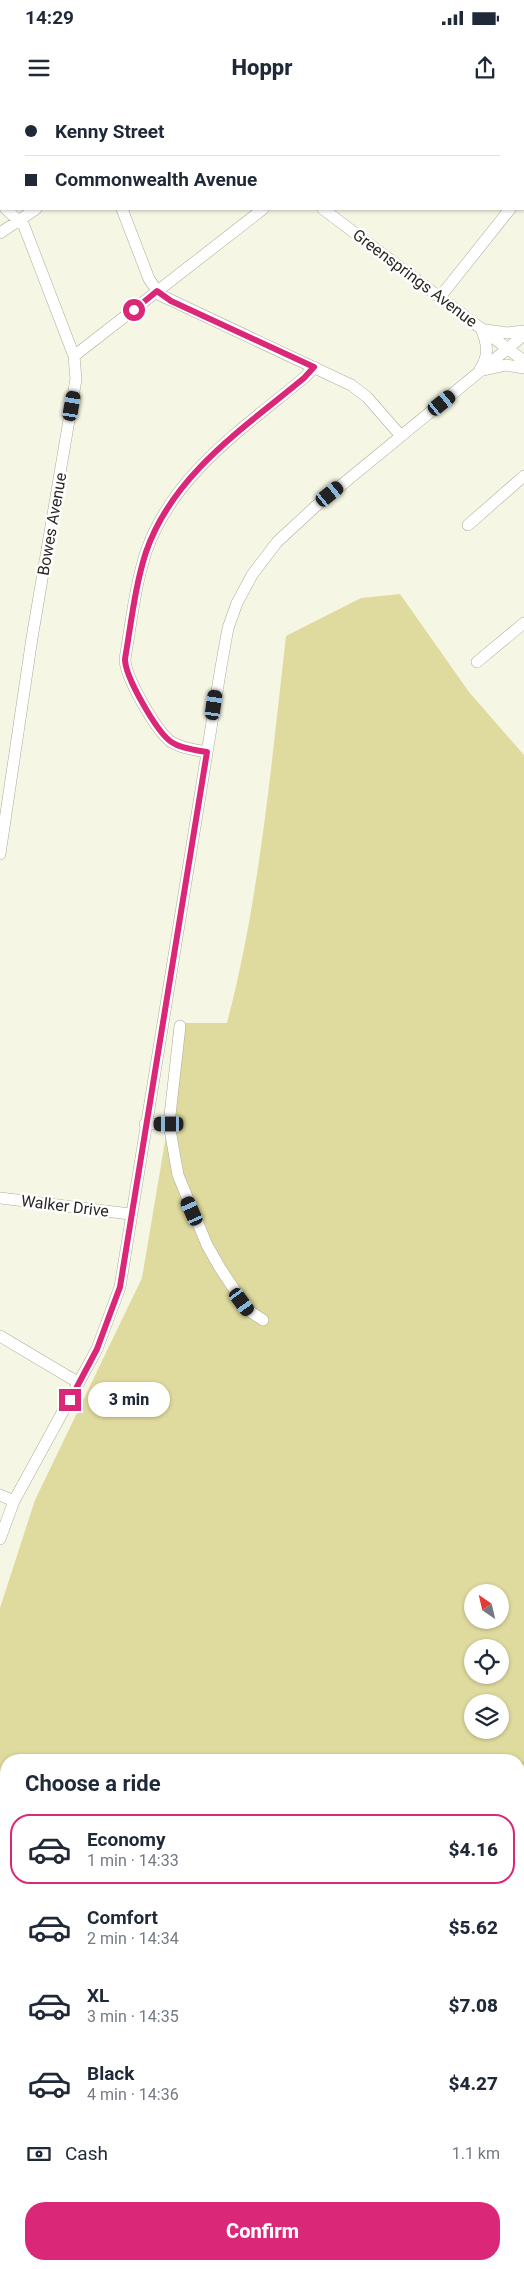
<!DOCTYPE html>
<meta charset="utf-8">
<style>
body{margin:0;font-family:Roboto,sans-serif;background:#f6f6f7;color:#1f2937;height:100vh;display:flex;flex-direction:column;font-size:19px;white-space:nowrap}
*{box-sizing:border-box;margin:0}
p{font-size:16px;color:#747a83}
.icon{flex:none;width:28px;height:28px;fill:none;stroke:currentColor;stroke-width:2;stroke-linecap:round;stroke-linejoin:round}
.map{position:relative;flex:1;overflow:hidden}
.side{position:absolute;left:0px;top:1654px;width:525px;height:516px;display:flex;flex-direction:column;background:#fff;border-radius:20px 20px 0 0;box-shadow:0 1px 4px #0004}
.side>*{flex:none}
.hud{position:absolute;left:0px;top:0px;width:525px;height:110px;box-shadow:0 1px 4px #0004;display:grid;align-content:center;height:110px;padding:0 25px;background:#fff}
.needle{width:32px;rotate:326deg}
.buttons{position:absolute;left:464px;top:1484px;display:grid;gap:10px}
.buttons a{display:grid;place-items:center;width:45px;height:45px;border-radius:50%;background:#fff;box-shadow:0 1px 4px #0004;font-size:25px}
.end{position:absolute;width:22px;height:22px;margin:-11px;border:6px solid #db2777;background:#fff;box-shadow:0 0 0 2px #fff}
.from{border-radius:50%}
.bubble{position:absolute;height:35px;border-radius:18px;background:#fff;box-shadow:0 1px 4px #0004;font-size:16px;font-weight:800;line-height:35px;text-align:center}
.car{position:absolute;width:15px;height:30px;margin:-15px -8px;border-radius:6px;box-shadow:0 0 4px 1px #0007;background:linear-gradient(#222 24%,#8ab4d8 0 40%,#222 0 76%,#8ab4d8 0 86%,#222 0)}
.hud b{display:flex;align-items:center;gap:18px;height:48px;font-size:19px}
.hud b+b{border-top:1px solid #e0e1e3}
.hud i{width:12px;height:12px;background:#1f2937}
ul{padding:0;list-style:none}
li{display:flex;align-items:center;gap:15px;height:70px;margin:0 10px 8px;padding:0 15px;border:2px solid transparent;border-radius:20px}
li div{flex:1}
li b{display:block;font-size:19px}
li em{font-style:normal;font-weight:800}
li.on{border-color:#db2777}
li>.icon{width:45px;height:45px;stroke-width:1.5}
h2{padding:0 25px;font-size:22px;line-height:60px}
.pay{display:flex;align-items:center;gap:12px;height:55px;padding:0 25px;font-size:19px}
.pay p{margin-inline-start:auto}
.primary-button{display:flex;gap:10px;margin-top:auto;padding:10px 25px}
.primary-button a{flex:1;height:58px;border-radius:20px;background:#db2777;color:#fff;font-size:20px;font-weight:800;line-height:58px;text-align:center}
.status{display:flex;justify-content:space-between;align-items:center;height:35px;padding:0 25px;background:#fff;direction:ltr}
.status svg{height:14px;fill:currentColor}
header{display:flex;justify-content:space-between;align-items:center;height:65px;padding:0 25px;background:#fff;font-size:22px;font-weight:800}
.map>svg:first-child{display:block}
.green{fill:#dfdb9e;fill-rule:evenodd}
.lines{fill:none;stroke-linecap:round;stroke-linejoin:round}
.stream{stroke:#d2cc75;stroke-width:2.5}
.minor-casing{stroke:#acac9b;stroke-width:12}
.minor{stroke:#fff;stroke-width:11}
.route{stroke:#db2777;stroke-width:6}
.labels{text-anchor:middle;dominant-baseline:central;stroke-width:5;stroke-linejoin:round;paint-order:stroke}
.street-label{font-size:16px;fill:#2a2923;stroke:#fff}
</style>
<div class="status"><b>14:29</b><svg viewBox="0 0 49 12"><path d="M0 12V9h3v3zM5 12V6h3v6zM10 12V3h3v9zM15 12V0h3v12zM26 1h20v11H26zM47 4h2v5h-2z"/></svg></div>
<header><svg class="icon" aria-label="menu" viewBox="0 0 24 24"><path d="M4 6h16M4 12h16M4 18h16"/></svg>Hoppr<svg class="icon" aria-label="share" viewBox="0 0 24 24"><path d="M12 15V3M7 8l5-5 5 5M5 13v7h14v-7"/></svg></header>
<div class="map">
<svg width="524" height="2169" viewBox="0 0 524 2169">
<rect width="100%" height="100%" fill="#f6f6e4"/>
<path class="green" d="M400 494 469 592 524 655V2169H173L163 2164H519V1660H6V1757L0 1755V1508L35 1400 142 1178 185 923H227C260 797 271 666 286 536L361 498ZM472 1492H500V1520H472ZM472 1548H500V1575H472ZM472 1602H500V1630H472Z
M0 2030 6 2031V2164H44L39 2169H0Z"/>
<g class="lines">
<path class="stream" d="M519 1663H524"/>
<g class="minor-casing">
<path id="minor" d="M29 0 30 1
M194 0 196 1
M346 1V0
M122 109 149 179 160 195 351 285 367 297 401 336
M323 109 524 261
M0 133 36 109
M440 197 510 109
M486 230 507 233 524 231
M74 256 263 109
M480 269C490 255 487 243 481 228
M484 270 506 265 524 268
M468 425 524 376
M477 562 524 523
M207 652C195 650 180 648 170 641 156 630 125 577 125 559 131 524 135 486 146 452 173 374 244 328 305 277L314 267
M0 754 32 538 76 279 74 256 24 126 6 109
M145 1024H169L178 1075 207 1145 220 1168 248 1210 263 1220
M169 1024 180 926
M0 1098 130 1114
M0 1236 79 1283
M0 1395 14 1401
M0 1439 14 1401 97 1249 120 1187 221 567 228 528 237 503 252 475 277 442 316 406 524 235
M0 2120 6 2125
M51 2164 57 2169"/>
</g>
<use href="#minor" class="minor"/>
</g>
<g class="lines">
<path class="route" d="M70 1300 97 1249 120 1187 207 652C195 650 179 648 170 641 156 630 125 577 125 559 131 524 135 486 146 452 173 374 244 328 304 278L314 267 171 201 157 191 134 210"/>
</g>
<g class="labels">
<g class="street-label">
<text transform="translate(415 178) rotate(37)">Greensprings Avenue</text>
<text transform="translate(52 424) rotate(-80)">Bowes Avenue</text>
<text transform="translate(65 1106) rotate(7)">Walker Drive</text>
</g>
</g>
</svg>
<div class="buttons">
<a><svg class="needle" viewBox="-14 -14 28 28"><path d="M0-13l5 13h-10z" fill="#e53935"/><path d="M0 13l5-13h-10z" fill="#747a83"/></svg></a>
<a><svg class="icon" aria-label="locate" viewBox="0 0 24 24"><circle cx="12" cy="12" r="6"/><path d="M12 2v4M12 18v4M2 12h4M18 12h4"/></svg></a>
<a><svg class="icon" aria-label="layers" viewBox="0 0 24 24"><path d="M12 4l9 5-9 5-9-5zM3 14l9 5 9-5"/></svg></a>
</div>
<i class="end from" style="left:134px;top:210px"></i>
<i class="end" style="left:70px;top:1300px"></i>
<div class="bubble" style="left:88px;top:1282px;width:82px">3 min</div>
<i class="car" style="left:442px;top:303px;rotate:51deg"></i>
<i class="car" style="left:72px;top:306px;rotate:10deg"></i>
<i class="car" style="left:330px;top:394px;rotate:51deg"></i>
<i class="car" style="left:214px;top:605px;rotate:8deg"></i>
<i class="car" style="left:169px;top:1024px;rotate:270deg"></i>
<i class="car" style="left:192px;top:1111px;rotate:336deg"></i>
<i class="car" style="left:242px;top:1202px;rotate:144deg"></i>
<div class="hud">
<b><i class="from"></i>Kenny Street</b>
<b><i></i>Commonwealth Avenue</b>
</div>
<section class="side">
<h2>Choose a ride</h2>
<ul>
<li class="on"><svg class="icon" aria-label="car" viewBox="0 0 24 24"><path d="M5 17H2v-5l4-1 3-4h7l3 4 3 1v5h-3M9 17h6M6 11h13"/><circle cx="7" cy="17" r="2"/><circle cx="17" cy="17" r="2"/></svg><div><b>Economy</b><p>1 min · 14:33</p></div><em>$4.16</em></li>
<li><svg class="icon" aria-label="car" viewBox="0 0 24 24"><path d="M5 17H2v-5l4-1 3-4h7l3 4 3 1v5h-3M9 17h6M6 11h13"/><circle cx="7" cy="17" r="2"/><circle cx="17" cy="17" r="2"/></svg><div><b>Comfort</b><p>2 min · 14:34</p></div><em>$5.62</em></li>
<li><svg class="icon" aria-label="car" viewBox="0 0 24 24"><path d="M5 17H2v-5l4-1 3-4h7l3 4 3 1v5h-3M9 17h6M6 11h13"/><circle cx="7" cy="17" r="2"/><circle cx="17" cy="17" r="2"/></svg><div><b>XL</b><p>3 min · 14:35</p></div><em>$7.08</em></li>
<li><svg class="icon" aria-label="car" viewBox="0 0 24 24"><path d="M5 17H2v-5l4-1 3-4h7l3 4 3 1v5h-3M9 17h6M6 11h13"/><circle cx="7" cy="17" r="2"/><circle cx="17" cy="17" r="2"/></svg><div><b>Black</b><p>4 min · 14:36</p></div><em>$4.27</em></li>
</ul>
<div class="pay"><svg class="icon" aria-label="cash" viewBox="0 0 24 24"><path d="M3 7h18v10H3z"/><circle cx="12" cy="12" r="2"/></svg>Cash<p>1.1 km</p></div>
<div class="primary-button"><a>Confirm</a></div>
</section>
</div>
